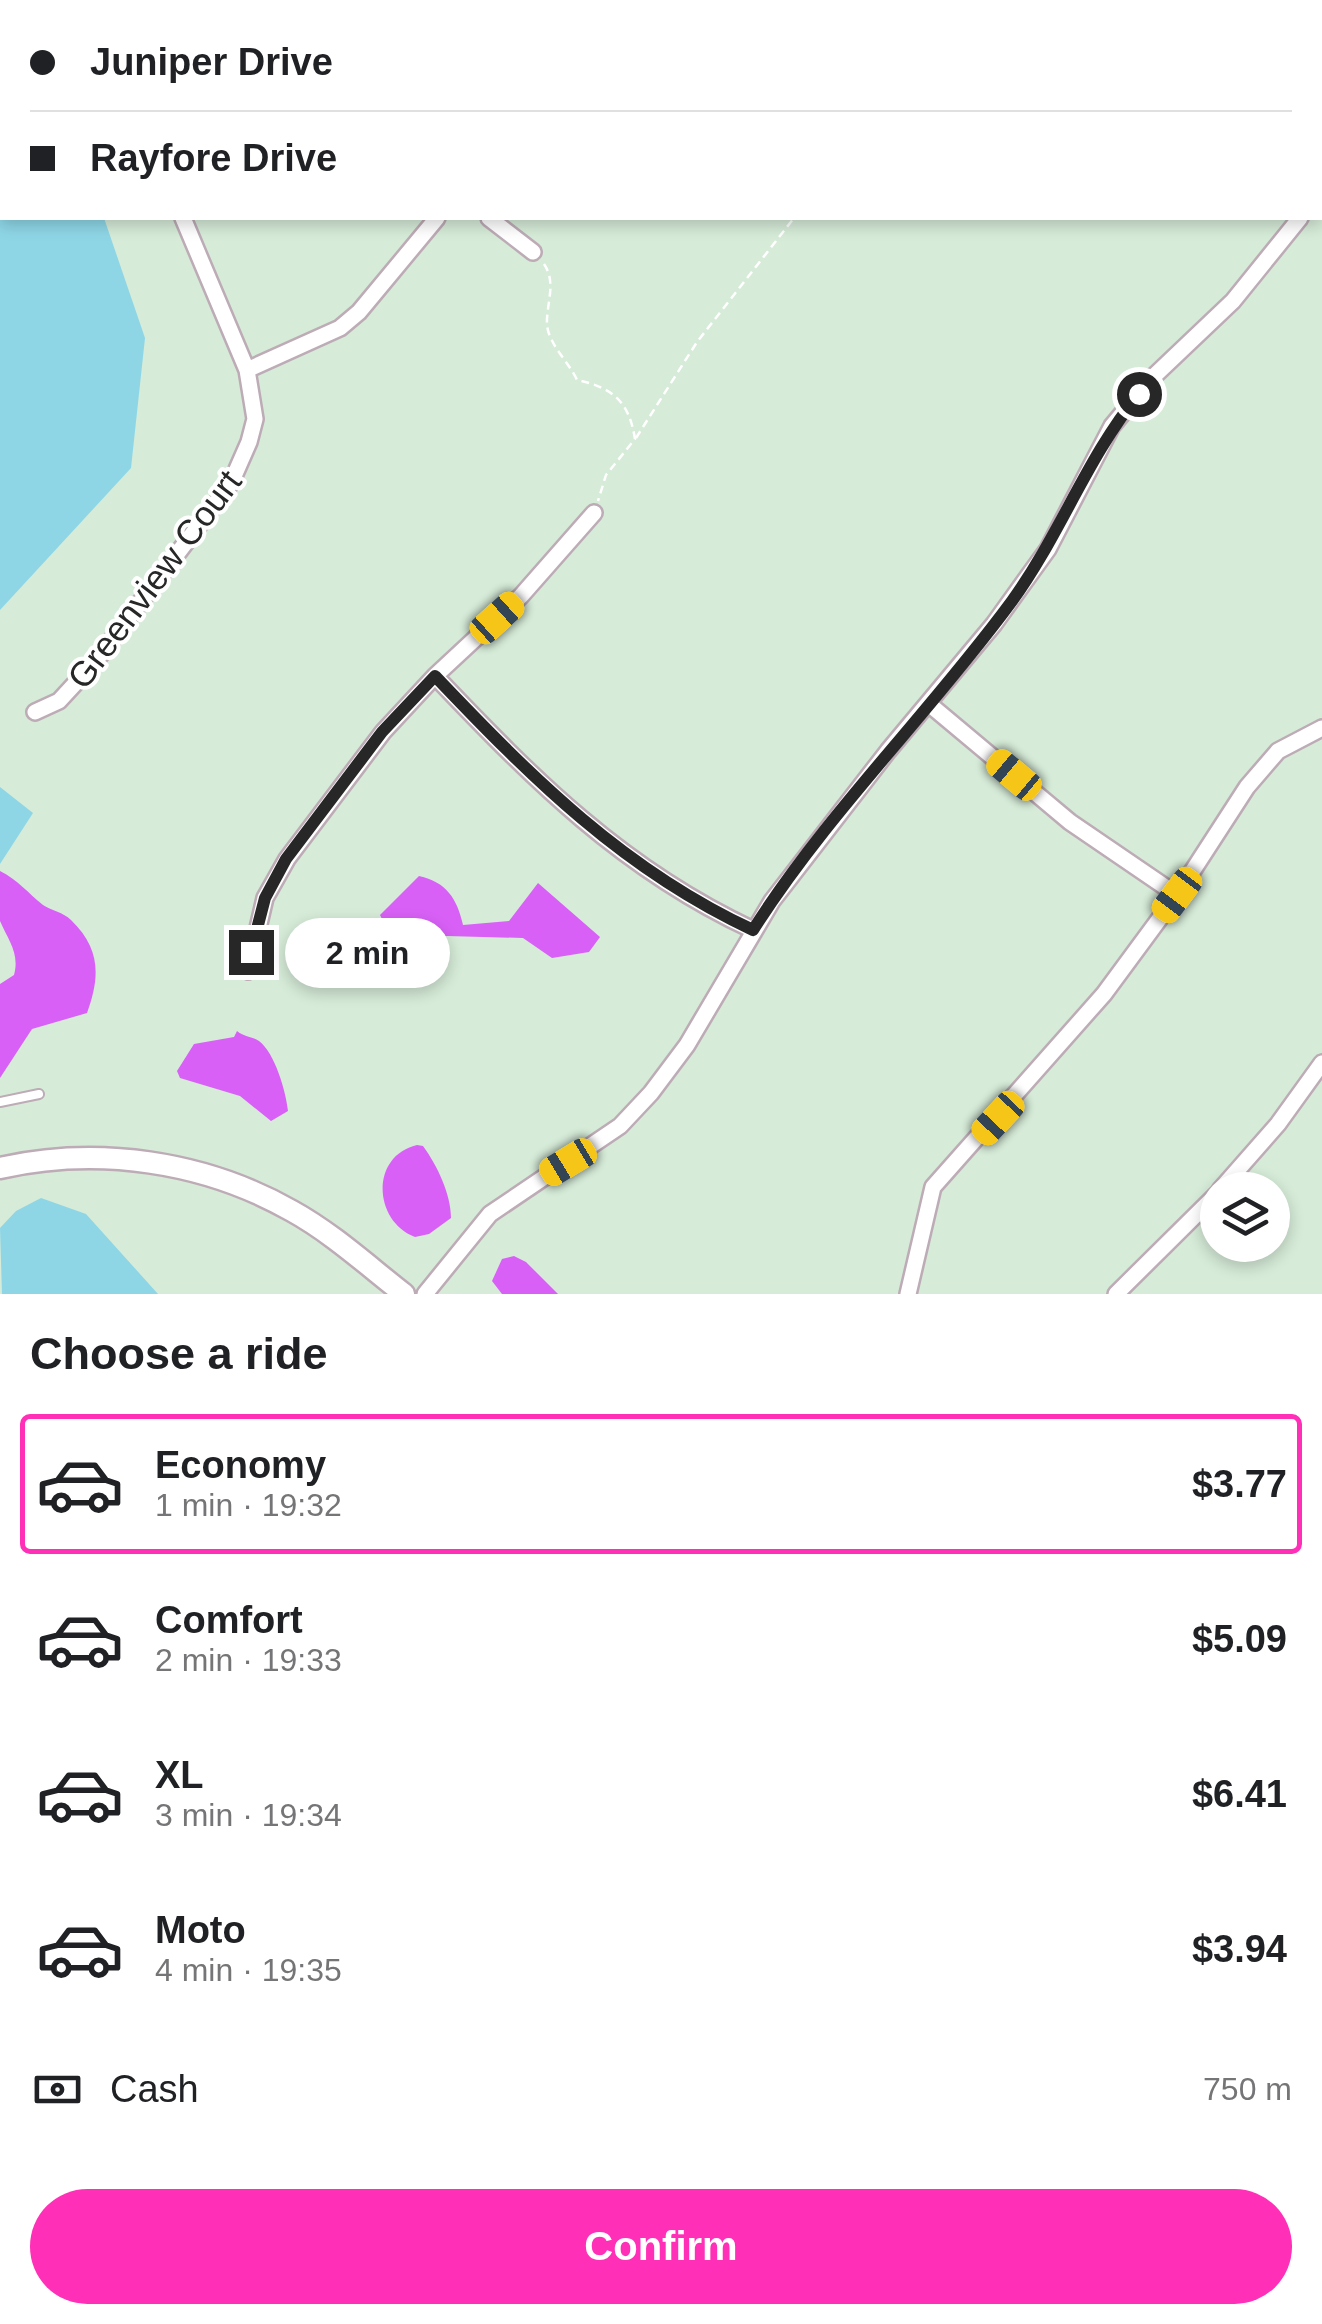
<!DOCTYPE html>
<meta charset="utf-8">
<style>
body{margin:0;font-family:Helvetica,sans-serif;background:#f2f2f2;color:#202124;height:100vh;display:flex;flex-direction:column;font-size:38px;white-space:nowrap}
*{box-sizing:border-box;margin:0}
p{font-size:32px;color:#757577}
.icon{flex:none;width:55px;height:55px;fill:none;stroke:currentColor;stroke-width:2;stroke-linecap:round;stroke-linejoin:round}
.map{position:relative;height:1294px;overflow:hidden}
.sheet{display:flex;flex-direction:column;background:#fff;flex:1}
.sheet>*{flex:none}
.guide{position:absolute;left:0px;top:0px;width:1322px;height:220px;box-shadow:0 5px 15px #0003;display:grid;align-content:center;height:220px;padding:0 30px;background:#fff}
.tools{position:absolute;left:1200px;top:1172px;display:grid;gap:20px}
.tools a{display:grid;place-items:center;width:90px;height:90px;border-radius:50%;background:#fff;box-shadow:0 5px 15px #0003;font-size:50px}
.end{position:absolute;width:45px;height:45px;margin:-22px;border:12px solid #272727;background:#fff;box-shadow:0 0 0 5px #fff}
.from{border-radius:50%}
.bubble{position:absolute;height:70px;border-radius:35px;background:#fff;box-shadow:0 5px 15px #0003;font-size:32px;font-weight:600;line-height:70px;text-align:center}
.car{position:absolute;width:30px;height:60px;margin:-30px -15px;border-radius:12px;box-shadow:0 0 8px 2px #0007;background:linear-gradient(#f5c518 24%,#345 0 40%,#f5c518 0 76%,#345 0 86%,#f5c518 0)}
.guide b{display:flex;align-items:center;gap:35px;height:95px;font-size:38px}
.guide b+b{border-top:2px solid #e0e0e0}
.guide i{width:25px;height:25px;background:#202124}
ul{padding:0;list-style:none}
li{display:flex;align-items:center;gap:30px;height:140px;margin:0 20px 15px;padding:0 10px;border:5px solid transparent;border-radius:10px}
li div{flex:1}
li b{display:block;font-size:38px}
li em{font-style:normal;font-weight:600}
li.active{border-color:#ff2fb8}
li>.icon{width:90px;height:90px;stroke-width:1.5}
h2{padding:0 30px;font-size:45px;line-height:120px}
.pay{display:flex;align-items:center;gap:25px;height:110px;padding:0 30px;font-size:38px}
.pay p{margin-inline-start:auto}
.primary-button{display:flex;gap:20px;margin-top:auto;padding:20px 30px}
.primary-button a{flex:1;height:115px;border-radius:60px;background:#ff2fb8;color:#fff;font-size:40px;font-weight:600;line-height:115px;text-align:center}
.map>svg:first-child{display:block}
.green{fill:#8ed6e6}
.water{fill:#d860f6}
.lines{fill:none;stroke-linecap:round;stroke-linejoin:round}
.lane-casing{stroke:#bdabb6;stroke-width:12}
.street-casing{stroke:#bdabb6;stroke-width:20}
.secondary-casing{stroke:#bdabb6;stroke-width:25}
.path{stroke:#fff;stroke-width:2.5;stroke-dasharray:8 5;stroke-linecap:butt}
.lane{stroke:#fff;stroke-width:8}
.street{stroke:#fff;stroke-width:15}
.secondary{stroke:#fff;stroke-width:20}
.route{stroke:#272727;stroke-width:12}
.labels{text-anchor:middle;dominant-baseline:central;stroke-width:8;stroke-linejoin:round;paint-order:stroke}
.street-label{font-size:35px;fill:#272727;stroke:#fff}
</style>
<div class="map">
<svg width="1322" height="1294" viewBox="0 0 1322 1294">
<rect width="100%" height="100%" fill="#d6ebd8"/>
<path class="green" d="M0 167 2 218H104L145 338 131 468 0 610Z
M0 787 33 813 0 864Z
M41 1198 86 1214 158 1294H2L0 1228 16 1211Z"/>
<path class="water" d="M0 871C18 880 28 893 43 905 52 911 63 912 71 920 101 949 100 977 87 1013L32 1029 0 1078V984L14 975C20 953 8 940 0 921 0 908 0 884 0 871Z
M419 876C446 882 457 898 463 925L509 921 538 883 600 937 589 952 552 958 523 938 447 936 393 941 380 915Z
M237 1031C244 1037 251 1036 259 1041 275 1053 286 1092 288 1111L271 1121 240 1096 180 1078 177 1071 194 1044 234 1037Z
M417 1145 423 1146C437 1165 451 1194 451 1218L429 1234 415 1237C373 1221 370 1156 417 1145Z
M514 1256 526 1262 558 1294H502L492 1281 502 1259Z"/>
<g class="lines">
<g class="lane-casing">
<path id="lane" d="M0 1102 39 1094"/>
</g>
<g class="street-casing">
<path id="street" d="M327 2 329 0
M602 2 604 0
M0 60 2 62
M1320 192 1322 190
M489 218 533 252
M247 370 340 328 359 312 437 218
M435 676C533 779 622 869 753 930
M929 704 1070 822 1177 895
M35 712 59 701 95 662 231 483 249 442 255 419 247 370 183 218
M248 971 265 898 287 859 383 732 435 676 521 596 594 513
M1220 1190 1278 1124 1322 1063
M425 1294 490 1214 620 1126 651 1093 687 1045 772 901 888 751 994 624 1048 549 1112 426 1152 378 1233 301 1300 218
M908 1294 933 1187 1104 994 1177 895 1247 787 1278 751 1322 728
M1116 1294 1218 1193"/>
</g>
<g class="secondary-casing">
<path id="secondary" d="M1248 0 1252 2
M1320 56 1322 57
M0 1168C98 1146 204 1161 292 1211 332 1233 368 1266 404 1294"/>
</g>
<path class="path" d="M958 2 960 0
M544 264C557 283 546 304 547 325 549 345 569 362 577 380 614 388 629 402 635 439L606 475 598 501
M636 438 697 342 794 218"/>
<use href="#lane" class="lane"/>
<use href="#street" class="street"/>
<use href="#secondary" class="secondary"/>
</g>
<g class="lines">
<path class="route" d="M251 952 265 898 286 859 382 732 435 676C532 778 624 870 753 930 828 812 929 714 1012 601 1060 535 1087 457 1139 394"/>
</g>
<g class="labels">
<g class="street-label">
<text transform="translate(154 579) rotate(-53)">Greenview Court</text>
</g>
</g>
</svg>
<div class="tools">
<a><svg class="icon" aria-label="layers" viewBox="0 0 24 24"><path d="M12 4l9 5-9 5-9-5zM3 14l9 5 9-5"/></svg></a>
</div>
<i class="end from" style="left:1139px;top:394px"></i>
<i class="end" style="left:251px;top:952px"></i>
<div class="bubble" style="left:285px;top:918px;width:165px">2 min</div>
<i class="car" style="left:497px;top:618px;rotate:48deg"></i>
<i class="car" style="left:1014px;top:775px;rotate:310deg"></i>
<i class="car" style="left:1177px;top:895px;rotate:217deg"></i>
<i class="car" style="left:998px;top:1118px;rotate:223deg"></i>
<i class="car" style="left:568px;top:1162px;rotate:239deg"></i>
<div class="guide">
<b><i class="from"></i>Juniper Drive</b>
<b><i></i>Rayfore Drive</b>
</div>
</div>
<section class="sheet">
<h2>Choose a ride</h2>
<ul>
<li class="active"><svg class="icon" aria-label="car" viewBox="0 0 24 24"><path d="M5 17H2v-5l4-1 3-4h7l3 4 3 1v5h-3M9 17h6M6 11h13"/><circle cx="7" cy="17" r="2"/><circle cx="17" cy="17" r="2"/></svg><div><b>Economy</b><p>1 min · 19:32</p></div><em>$3.77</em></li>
<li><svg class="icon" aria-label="car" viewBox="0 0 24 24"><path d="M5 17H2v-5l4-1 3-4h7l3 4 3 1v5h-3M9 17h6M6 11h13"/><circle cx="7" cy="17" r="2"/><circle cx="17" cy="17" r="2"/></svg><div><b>Comfort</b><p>2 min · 19:33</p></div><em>$5.09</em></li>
<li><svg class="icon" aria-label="car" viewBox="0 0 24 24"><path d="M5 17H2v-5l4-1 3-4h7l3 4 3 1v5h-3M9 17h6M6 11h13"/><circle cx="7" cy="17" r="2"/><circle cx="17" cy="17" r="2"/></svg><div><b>XL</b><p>3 min · 19:34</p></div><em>$6.41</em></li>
<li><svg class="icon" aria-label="car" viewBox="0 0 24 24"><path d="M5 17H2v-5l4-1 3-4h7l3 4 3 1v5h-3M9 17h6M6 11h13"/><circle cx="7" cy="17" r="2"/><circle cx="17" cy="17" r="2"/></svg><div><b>Moto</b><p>4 min · 19:35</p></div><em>$3.94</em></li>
</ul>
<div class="pay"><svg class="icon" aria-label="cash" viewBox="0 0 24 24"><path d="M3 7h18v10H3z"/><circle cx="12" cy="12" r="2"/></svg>Cash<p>750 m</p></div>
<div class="primary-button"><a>Confirm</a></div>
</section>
